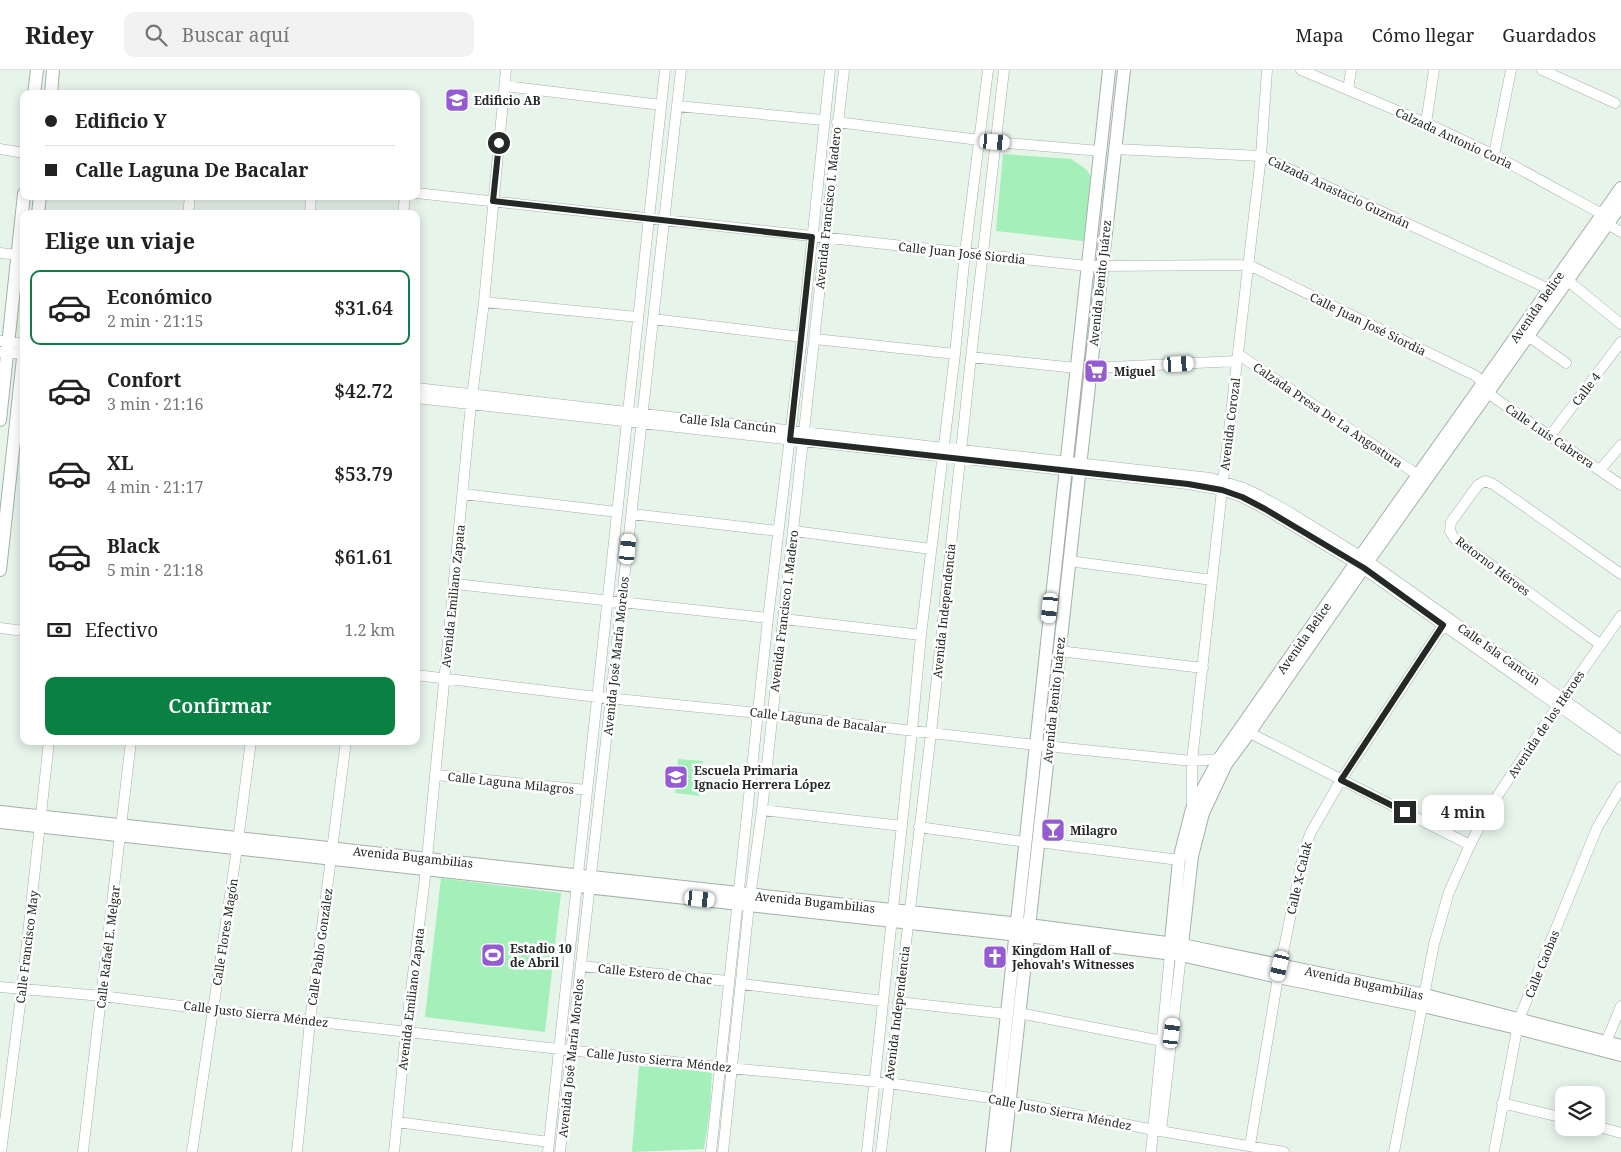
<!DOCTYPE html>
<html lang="es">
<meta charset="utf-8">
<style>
body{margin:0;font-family:"Noto Serif",serif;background:#f2f2f2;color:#222;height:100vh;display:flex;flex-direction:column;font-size:19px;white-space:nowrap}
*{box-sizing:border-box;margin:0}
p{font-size:16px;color:#767676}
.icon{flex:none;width:28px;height:28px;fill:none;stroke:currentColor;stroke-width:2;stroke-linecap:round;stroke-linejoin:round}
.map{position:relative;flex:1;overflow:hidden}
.drawer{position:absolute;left:20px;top:140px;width:400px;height:535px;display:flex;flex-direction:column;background:#fff;border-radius:10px;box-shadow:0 2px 12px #0003}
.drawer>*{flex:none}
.guide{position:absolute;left:20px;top:20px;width:400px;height:110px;border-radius:10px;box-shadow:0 2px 12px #0003;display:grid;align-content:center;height:110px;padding:0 25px;background:#fff}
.buttons{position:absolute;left:1555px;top:1016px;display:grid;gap:10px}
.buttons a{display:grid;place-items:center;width:50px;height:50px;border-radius:10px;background:#fff;box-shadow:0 2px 12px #0003;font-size:25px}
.end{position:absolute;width:22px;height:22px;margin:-11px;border:6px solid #242925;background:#fff;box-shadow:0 0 0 2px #fff}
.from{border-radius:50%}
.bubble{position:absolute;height:35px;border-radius:10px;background:#fff;box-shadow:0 2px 12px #0003;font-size:16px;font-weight:600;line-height:35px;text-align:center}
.car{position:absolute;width:15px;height:30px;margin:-15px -8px;border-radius:6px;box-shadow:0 0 4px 1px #0007;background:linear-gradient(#fff 24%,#345 0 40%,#fff 0 76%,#345 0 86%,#fff 0)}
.guide b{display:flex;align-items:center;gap:18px;height:48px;font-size:19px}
.guide b+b{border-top:1px solid #e0e0e0}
.guide i{width:12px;height:12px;background:#222}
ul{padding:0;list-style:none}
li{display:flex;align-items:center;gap:15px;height:75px;margin:0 10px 8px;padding:0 15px;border:2px solid transparent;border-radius:10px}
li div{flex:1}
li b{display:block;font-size:19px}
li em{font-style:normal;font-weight:600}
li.current{border-color:#0b8043}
li>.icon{width:45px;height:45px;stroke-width:1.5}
h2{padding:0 25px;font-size:22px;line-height:60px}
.pay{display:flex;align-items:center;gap:12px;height:55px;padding:0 25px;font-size:19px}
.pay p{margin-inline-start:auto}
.action{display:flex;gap:10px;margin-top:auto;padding:10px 25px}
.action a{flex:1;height:58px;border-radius:10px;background:#0b8043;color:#fff;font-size:20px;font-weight:600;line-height:58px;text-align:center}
header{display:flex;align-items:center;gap:30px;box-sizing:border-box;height:70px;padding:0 25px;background:#fff;border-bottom:1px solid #e0e0e0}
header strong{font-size:24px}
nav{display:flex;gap:28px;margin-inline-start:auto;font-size:18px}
.search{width:350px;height:45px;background:#f2f2f2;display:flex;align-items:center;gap:12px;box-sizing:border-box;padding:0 18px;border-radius:10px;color:#767676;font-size:19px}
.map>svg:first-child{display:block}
.green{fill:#a5efbb}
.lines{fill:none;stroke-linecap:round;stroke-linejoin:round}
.minor-casing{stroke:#a5b1a8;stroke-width:11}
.major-casing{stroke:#a5b1a8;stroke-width:14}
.minor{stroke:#fff;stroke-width:10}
.major{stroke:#fff;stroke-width:12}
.route{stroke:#242925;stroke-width:6}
.labels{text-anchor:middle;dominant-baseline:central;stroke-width:5;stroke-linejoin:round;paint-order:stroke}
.poi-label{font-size:12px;font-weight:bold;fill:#242925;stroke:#fff;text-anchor:start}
.street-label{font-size:12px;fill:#242925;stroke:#fff}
</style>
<header>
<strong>Ridey</strong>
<div class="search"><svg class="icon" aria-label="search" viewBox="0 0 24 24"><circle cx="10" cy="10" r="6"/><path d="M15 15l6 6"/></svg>Buscar aquí</div>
<nav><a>Mapa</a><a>Cómo llegar</a><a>Guardados</a></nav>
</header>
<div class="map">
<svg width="1621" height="1082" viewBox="0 0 1621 1082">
<rect width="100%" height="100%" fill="#e7f4ea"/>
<path class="green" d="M1003 84 1071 89 1087 100 1097 118 1091 172 996 161Z
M678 689 703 691 699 726 675 723Z
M441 808 561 823 545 962 425 947Z
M639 996 712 1001 710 1039 704 1079 632 1082Z"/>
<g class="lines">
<g class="minor-casing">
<path id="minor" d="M1301 0 1426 53 1494 85 1602 144
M1542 0 1615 33
M505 16 661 35
M1348 20 1351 0
M677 36 823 50
M837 52 979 70
M1426 53 1434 0
M995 72 1100 81
M0 79 24 83
M1115 79 1261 86 1549 219
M1494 85 1511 0
M416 123 1087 196 1249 195 1476 306 1483 313 1488 323 1499 331 1621 415
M188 144 190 126
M310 144 311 126
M403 144 405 126
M1604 147 1607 154 1621 162
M0 183 17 185
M1567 210 1621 254
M484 232 638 247
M653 249 802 267
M1528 266 1566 293
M815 269 955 284
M0 271 24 274
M0 282 24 284
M1238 284 1418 405
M971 287 1076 298
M1091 298 1237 291
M416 318 1210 408 1244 418 1260 426 1289 442 1368 491 1621 670
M416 328 1188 414 1222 420 1242 427 1265 439 1355 493 1621 680
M1550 366 1621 272
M1600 400 1621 375
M463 424 617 442
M632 444 778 461
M794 461 931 479
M1069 491 1212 510
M455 514 768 548
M784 549 921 565
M0 558 24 561
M1601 575 1454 468 1450 461 1451 452 1478 415 1485 411 1493 414 1621 504
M1059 581 1203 598
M416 605 597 627 758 643 1036 675 1192 691 1219 689
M1244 660 1470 775
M436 705 587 720
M1192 739V691L1222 420 1261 86 1267 0
M762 740 902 756
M919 757 1025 772
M1038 772 1179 790
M581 896 728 911
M742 914 883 931
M0 917 102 926 213 940 719 997 889 1013 998 1029 1154 1060 1284 1082
M898 932 1007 944
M1019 943 1162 971
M1604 977 1621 936
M1502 1033 1564 1048
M397 1052 549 1072
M1596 1056 1621 1063
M1161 1061 1181 885
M1250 1075 1278 907 1304 780 1311 762 1341 710 1446 551
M1 1082 22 919 49 671
M83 1082 131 671
M192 1082 237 778 251 671
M297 1082 310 951 346 671
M394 1082 406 961 426 799 471 334 484 232 506 0
M548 1082 665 0
M560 1082 681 0
M711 1082 768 548 802 267 830 0
M723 1082 749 835 762 740 844 0
M867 1082 912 661 921 565 955 284 965 183 988 0
M881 1082 931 663 971 287 1004 0
M1151 1082 1170 884
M1394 1082 1434 874 1449 822 1470 775 1488 740 1558 635 1621 546
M1494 1082 1519 949 1597 758 1621 717"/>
</g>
<g class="major-casing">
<path id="major" d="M34 24 37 0
M51 24 53 0
M38 144 40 126
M0 350 24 124
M0 500 24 279
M0 742 1029 855 1182 875 1425 925 1621 976
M0 752 1028 866 1181 885 1278 907 1423 936 1517 958 1621 985
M1170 881 1179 790 1192 739 1219 689 1360 487 1621 118
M1181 883 1192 786 1203 743 1226 694 1249 663 1368 491 1621 135
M992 1082 1109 0
M1004 1082 1124 0"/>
</g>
<use href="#minor" class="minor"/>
<use href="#major" class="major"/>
</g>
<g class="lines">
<path class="route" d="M499 73 493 131 812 167 790 370 1188 414 1222 420 1242 427 1265 439 1364 498 1443 555 1341 710 1405 742"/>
</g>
<defs>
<g id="university-square" transform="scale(1.25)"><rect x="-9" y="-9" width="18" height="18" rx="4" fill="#945bd2" stroke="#fff"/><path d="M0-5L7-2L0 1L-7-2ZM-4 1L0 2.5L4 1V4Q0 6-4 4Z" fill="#fff"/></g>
<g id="supermarket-square" transform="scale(1.25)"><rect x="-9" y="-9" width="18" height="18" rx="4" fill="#945bd2" stroke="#fff"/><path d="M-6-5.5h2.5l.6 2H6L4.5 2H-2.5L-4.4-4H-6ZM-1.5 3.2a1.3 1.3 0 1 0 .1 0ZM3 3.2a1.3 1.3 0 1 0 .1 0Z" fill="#fff"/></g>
<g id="school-square" transform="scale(1.25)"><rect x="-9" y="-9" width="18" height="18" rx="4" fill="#945bd2" stroke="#fff"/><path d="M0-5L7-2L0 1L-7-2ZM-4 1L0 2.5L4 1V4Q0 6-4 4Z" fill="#fff"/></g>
<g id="bar-square" transform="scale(1.25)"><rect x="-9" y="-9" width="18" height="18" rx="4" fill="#945bd2" stroke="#fff"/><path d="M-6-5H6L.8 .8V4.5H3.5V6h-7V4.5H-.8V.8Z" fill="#fff"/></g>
<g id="stadium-square" transform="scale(1.25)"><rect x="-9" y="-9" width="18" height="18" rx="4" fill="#945bd2" stroke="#fff"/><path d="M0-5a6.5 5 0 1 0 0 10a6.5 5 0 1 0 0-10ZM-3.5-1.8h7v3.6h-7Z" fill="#fff"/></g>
<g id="church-square" transform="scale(1.25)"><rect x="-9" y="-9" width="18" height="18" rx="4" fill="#945bd2" stroke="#fff"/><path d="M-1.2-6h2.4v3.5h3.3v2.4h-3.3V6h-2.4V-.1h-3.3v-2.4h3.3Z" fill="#fff"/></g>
</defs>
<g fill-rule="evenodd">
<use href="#university-square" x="457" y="30"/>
<use href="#supermarket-square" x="1096" y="301"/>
<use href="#school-square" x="676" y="707"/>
<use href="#bar-square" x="1053" y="760"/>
<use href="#stadium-square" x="493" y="885"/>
<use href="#church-square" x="995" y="887"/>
</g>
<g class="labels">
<g class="poi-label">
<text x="474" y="30">Edificio AB</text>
<text x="1114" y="301">Miguel</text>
<text x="694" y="700">Escuela Primaria<tspan x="694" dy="14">Ignacio Herrera López</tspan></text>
<text x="1070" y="760">Milagro</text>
<text x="510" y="878">Estadio 10<tspan x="510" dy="14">de Abril</tspan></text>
<text x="1012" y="880">Kingdom Hall of<tspan x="1012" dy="14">Jehovah's Witnesses</tspan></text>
</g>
<g class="street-label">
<text transform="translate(1454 68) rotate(25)">Calzada Antonio Coria</text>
<text transform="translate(1339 122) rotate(25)">Calzada Anastacio Guzmán</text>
<text transform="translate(828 138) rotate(-84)">Avenida Francisco I. Madero</text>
<text transform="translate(962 183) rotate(6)">Calle Juan José Siordia</text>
<text transform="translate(1100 213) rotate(-84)">Avenida Benito Juárez</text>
<text transform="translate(1537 237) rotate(-55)">Avenida Belice</text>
<text transform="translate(1368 254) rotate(26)">Calle Juan José Siordia</text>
<text transform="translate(1586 319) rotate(-53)">Calle 4</text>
<text transform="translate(1328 345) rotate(34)">Calzada Presa De La Angostura</text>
<text transform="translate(728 353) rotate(6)">Calle Isla Cancún</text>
<text transform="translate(1230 354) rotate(-83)">Avenida Corozal</text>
<text transform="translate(1550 366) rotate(34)">Calle Luis Cabrera</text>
<text transform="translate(1493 496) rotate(37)">Retorno Héroes</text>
<text transform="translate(453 526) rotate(-84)">Avenida Emiliano Zapata</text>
<text transform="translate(784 541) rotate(-83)">Avenida Francisco I. Madero</text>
<text transform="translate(944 541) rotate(-84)">Avenida Independencia</text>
<text transform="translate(1304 568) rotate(-55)">Avenida Belice</text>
<text transform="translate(1499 584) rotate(35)">Calle Isla Cancún</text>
<text transform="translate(616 586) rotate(-84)">Avenida José María Morelos</text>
<text transform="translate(1054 630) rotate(-84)">Avenida Benito Juárez</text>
<text transform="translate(818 650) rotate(7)">Calle Laguna de Bacalar</text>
<text transform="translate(1546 654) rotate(-56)">Avenida de los Héroes</text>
<text transform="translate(511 713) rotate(6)">Calle Laguna Milagros</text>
<text transform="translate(413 787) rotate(6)">Avenida Bugambilias</text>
<text transform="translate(1299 808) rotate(-77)">Calle X-Calak</text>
<text transform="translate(815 832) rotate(6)">Avenida Bugambilias</text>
<text transform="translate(225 862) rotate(-81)">Calle Flores Magón</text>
<text transform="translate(27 877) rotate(-83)">Calle Francisco May</text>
<text transform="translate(108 877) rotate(-83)">Calle Rafaél E. Melgar</text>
<text transform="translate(320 877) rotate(-82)">Calle Pablo González</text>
<text transform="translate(1542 894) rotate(-68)">Calle Caobas</text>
<text transform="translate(655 904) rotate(6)">Calle Estero de Chac</text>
<text transform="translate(1364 913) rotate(12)">Avenida Bugambilias</text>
<text transform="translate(411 929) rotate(-83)">Avenida Emiliano Zapata</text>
<text transform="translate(897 943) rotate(-83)">Avenida Independencia</text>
<text transform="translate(256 944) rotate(7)">Calle Justo Sierra Méndez</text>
<text transform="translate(571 988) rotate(-84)">Avenida José María Morelos</text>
<text transform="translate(659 990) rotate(6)">Calle Justo Sierra Méndez</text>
<text transform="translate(1060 1042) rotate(11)">Calle Justo Sierra Méndez</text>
</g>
</g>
</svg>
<div class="buttons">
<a><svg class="icon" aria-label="layers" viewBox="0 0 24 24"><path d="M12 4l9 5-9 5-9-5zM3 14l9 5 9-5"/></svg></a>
</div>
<i class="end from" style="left:499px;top:73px"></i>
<i class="end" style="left:1405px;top:742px"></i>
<div class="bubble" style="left:1422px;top:725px;width:82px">4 min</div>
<i class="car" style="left:995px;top:72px;rotate:95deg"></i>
<i class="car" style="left:1179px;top:294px;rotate:87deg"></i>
<i class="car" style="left:628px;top:479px;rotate:6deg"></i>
<i class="car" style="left:1050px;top:538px;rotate:186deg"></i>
<i class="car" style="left:700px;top:829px;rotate:96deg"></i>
<i class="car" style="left:1280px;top:896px;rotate:193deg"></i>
<i class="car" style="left:1172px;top:963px;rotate:7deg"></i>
<div class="guide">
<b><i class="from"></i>Edificio Y</b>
<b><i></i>Calle Laguna De Bacalar</b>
</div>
<section class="drawer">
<h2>Elige un viaje</h2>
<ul>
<li class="current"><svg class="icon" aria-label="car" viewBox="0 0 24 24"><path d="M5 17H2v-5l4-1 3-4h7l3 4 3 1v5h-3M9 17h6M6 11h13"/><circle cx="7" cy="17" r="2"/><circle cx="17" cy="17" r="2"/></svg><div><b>Económico</b><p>2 min · 21:15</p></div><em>$31.64</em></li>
<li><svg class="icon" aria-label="car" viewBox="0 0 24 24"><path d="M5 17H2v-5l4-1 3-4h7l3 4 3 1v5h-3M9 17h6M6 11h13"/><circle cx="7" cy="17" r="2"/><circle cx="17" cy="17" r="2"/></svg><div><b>Confort</b><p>3 min · 21:16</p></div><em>$42.72</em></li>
<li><svg class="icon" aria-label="car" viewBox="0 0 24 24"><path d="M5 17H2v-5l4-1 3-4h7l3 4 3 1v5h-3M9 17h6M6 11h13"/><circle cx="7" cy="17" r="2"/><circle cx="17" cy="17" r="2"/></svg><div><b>XL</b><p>4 min · 21:17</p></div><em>$53.79</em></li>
<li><svg class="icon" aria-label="car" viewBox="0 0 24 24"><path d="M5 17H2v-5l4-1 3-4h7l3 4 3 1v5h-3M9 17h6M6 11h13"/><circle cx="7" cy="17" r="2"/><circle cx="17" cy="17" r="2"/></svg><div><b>Black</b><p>5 min · 21:18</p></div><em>$61.61</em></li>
</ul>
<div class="pay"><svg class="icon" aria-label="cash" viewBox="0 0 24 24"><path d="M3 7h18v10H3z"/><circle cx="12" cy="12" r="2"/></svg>Efectivo<p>1.2 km</p></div>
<div class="action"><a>Confirmar</a></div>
</section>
</div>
